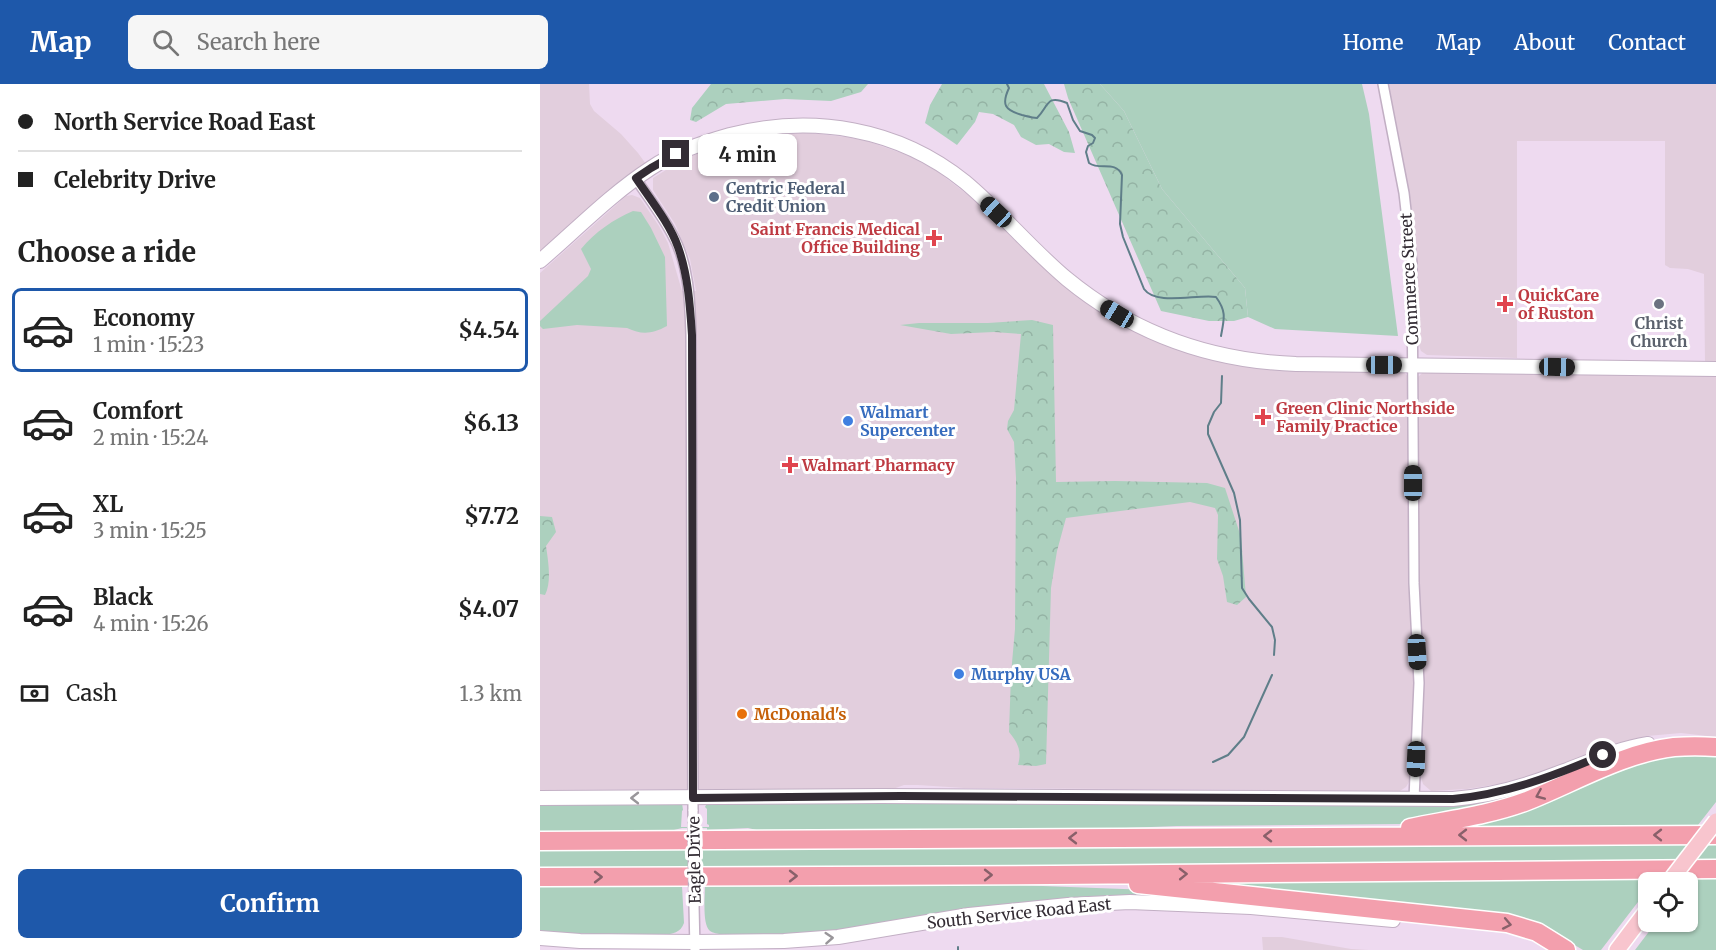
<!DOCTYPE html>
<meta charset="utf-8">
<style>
body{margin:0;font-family:Merriweather,serif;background:#f6f6f6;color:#222;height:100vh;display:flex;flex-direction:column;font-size:22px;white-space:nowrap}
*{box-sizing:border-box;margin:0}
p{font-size:20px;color:#767676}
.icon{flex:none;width:33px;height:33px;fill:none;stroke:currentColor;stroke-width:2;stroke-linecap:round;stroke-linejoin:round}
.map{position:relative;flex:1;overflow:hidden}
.drawer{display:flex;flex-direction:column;background:#fff;width:540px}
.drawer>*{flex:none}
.top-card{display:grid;align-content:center;height:132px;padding:0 18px;background:#fff}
.controls{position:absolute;left:1098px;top:788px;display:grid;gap:12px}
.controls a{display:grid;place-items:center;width:60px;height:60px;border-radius:9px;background:#fff;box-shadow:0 2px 4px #0004;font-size:30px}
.end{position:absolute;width:27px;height:27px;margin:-14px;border:8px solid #332c34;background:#fff;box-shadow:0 0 0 3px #fff}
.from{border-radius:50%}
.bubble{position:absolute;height:42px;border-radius:9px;background:#fff;box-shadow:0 2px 4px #0004;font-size:20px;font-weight:700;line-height:42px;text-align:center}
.car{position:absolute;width:18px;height:36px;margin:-18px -9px;border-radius:8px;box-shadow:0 0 4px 2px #0007;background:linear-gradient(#222 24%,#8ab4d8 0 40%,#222 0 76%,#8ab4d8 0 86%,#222 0)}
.top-card b{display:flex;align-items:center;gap:21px;height:57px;font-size:22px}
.top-card b+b{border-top:2px solid #e0e0e0}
.top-card i{width:15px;height:15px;background:#222}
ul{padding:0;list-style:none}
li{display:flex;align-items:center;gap:18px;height:84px;margin:0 12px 9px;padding:0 6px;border:3px solid transparent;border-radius:9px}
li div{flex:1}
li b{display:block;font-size:22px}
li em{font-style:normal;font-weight:700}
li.on{border-color:#1e58aa}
li>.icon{width:54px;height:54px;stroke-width:1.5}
h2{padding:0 18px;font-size:27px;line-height:72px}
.pay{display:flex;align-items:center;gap:15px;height:66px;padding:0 18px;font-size:22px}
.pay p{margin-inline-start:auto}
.primary-button{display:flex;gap:12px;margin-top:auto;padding:12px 18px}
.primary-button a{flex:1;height:69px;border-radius:9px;background:#1e58aa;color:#fff;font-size:24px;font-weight:700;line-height:69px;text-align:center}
header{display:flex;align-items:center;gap:36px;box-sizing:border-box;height:84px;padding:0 30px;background:#1e58aa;color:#fff}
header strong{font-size:28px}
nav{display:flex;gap:33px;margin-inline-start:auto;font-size:21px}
.search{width:420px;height:54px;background:#f6f6f6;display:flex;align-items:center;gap:15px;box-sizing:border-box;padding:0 21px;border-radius:9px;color:#767676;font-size:22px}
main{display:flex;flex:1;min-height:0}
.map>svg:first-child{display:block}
.commercial{fill:#e2cedd}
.green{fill:#acd0be}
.forest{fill:url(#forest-crowns)}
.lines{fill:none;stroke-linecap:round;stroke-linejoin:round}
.stream{stroke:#5f7e89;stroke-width:2}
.street-casing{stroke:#c2afc4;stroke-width:12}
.secondary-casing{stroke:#c2afc4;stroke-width:16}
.primary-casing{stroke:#fff;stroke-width:18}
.highway-casing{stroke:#fff;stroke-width:21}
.street{stroke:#fff;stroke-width:9}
.secondary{stroke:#fff;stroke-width:14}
.primary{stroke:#f8c5ce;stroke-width:15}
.highway{stroke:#f39fad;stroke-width:18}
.street-bridge-casing{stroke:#c2afc4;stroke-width:12;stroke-linecap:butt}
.primary-bridge-casing{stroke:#fff;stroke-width:18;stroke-linecap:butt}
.street-bridge{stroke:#fff;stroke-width:9}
.primary-bridge{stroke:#f8c5ce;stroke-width:15}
.oneway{stroke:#89606a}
.oneway2{stroke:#99969a}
.route{stroke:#332c34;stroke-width:8}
.service-dot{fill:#5c6f8a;stroke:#fff;stroke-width:2}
.health-dot{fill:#e0444e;stroke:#fff;stroke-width:2}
.worship-dot{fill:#6b7280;stroke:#fff;stroke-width:2}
.shop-dot{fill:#3f7fe0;stroke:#fff;stroke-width:2}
.food-dot{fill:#e8710a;stroke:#fff;stroke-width:2}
.labels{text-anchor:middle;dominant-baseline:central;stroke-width:6;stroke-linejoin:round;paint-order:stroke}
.service-label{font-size:16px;font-weight:bold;fill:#4e5e75;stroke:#fff;text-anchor:start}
.health-label{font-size:16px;font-weight:bold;fill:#be3a42;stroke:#fff;text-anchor:start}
.street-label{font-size:16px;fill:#332c34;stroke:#fff}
.worship-label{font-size:16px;font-weight:bold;fill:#5b616d;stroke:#fff}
.shop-label{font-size:16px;font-weight:bold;fill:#366cbe;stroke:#fff;text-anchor:start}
.food-label{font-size:16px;font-weight:bold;fill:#c56008;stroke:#fff;text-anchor:start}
</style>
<header>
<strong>Map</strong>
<div class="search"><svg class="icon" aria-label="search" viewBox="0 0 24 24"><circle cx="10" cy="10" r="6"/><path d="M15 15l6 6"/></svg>Search here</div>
<nav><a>Home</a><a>Map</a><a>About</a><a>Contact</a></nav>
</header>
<main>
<section class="drawer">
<div class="top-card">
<b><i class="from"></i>North Service Road East</b>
<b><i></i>Celebrity Drive</b>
</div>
<h2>Choose a ride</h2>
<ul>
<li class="on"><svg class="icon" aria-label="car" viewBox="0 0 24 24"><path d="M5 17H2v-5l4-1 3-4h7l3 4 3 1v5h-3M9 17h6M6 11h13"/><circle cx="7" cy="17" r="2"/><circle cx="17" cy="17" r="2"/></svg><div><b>Economy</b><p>1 min · 15:23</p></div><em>$4.54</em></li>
<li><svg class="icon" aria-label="car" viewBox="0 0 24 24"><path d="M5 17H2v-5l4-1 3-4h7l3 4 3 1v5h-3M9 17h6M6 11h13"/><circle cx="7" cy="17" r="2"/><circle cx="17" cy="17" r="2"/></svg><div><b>Comfort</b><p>2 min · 15:24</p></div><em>$6.13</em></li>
<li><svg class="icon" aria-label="car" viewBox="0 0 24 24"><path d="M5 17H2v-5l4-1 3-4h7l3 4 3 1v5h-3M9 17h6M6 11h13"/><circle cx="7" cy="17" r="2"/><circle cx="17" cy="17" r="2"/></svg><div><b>XL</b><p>3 min · 15:25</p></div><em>$7.72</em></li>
<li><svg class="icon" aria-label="car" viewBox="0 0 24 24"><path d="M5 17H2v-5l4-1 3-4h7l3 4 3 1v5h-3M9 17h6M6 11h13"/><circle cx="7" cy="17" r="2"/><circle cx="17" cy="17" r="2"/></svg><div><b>Black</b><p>4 min · 15:26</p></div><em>$4.07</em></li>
</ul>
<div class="pay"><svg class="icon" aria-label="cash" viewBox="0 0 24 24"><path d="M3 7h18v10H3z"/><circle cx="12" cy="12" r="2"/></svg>Cash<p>1.3 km</p></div>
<div class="primary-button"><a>Confirm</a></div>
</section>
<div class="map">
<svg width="1176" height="866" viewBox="0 0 1176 866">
<defs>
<pattern id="forest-crowns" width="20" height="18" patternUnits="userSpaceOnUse" patternTransform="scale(1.5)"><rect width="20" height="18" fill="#acd0be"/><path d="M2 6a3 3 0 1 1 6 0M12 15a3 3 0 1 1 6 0" fill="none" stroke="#94b3a4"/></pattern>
</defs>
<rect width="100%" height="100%" fill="#eedaf0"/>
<path class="commercial" d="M0 0H49L50 20 54 27 81 50 98 69 106 80 79 98 0 169Z
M847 0H1176V278H1165L1164 190 1148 185 1130 184 1125 181V57H977V274L887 271 881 267 877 256 876 193 871 128Z
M262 48 306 53 327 57 364 70 394 85 436 117 507 185 632 263 863 288 867 291 869 299 875 607 871 695 866 703 860 707 424 704 378 701H364L353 705 0 706V189L86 112 92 111 100 114 119 142 128 159 142 207H156L150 175 135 140 113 106V94L134 81 152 72 192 57 218 52Z
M893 285 1176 292V653L1141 649 1107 652 1077 660 990 692 959 700 927 705 891 707 883 700 880 690 883 611 878 472 877 299 878 293 883 288Z
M722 853H742L811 865 829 866H723Z"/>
<path class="green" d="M560 0H822L829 30 858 252 735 245 708 233 705 204 622 105 584 27Z
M93 127 101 128 111 144 125 173 127 242C112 250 102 251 87 244L37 241 3 245 0 242V237L48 192 51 185 41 165C55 148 74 135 93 127Z
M1176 669V718L1158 741 1176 742V744L918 746V743L1113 673Z
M1020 696 974 717 863 740 637 742 559 745 221 747 208 744 167 746V744H142L126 748 0 749V720L142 719 143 726 142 727 141 743H169V741L167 740V725L165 723 167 719 518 718 901 721Z
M1176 758V779L0 784V763Z
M1176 793V866H1095L1117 837H1148L1149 796 1108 798V805L1061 866H1043L1011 847 987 836 966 830 850 821 652 798Z
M0 798H81L102 802H142L144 839C139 853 125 850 112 850L109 852 0 848Z
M394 798 610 806 700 817C613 812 531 811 445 823 386 831 329 845 269 849 252 850 181 855 170 847 162 841 165 812 165 802Z"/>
<path class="forest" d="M171 0H328L321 8 291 17 245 15 186 20 156 38 150 36 152 24Z
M402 0H504L529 48 535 69 524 68 509 60 496 61 481 53 474 41 453 30 439 28 435 38 417 61 385 39 390 21Z
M524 0H560L584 27 622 105 705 204 708 233 694 237H669L621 227 528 14Z
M492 236 513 241 516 398 575 397 667 399 685 404 701 453 706 513 697 521 687 518 683 492 677 475 678 431 675 424 650 418 526 434 517 467 511 504 506 680 496 682 478 681C482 667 478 659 469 648L471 590 475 545 476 394 474 358 467 345 468 337 474 326 481 250 454 248 411 250 360 241 379 239H448Z
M0 432 12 433 16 448 6 462C8 476 12 498 5 511L0 510Z"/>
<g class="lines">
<path class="stream" d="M467 0 469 4C461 21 465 26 482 31 487 32 491 34 497 34 509 22 506 10 527 19L533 36 540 47 552 51 555 54 553 59 548 62 546 68 549 79C560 87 575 76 582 91L580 140 583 153 604 205C616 222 657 210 676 213 687 228 684 235 681 252
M682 292 681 319 674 328 668 342V350L694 409 700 436 702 504 709 515 732 543 735 556 734 571
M673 678 688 671 704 653 732 591
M418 866V863"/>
<g class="street-casing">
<path id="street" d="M843 0 864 109 872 179 874 499 879 599 874 715
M96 95C108 113 122 131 132 150 149 179 150 218 151 251L153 727
M154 821 155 866"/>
</g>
<g class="secondary-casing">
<path id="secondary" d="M0 177C36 146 71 110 111 84 135 68 162 59 190 51 273 30 358 44 425 98 461 128 491 165 527 195 594 250 669 277 756 280L1176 285
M0 714 341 712 913 715C949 712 983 703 1016 690 1047 679 1076 665 1108 660
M0 854 40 857 155 858 244 857 298 853 429 831 528 821 590 818 711 823 853 836"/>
</g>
<g class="primary-casing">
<path id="primary" d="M1077 866 1108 825"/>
</g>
<g class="highway-casing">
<path id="highway" d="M870 744C909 736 950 731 987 717 1035 698 1083 669 1134 663 1148 662 1162 662 1176 663
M0 757 1176 751
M0 793 513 791 1176 785
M598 800 967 839 997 848 1026 866"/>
</g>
<use href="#street" class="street"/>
<use href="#secondary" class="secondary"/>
<use href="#primary" class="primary"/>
<use href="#highway" class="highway"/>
<g class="street-bridge-casing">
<path id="street-bridge" d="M153 727 154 821"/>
</g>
<g class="primary-bridge-casing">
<path id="primary-bridge" d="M1129 798 1176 737"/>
</g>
<use href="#street-bridge" class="street-bridge"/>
<use href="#primary-bridge" class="primary-bridge"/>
</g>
<defs><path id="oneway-chevron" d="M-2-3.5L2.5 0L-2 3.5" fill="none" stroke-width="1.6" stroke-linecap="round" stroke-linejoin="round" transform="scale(1.5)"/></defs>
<g class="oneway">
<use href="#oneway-chevron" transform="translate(1000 711) rotate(157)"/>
<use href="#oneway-chevron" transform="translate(923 751) rotate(180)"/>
<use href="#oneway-chevron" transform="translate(1118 751) rotate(180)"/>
<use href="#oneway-chevron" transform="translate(728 752) rotate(180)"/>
<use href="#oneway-chevron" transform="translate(533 754) rotate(180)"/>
<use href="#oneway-chevron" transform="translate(643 790) rotate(-1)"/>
<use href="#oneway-chevron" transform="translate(448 791)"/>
<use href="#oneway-chevron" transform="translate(253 792)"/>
<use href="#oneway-chevron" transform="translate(58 793)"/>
<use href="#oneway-chevron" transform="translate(967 840) rotate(11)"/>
</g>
<g class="oneway2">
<use href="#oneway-chevron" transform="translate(95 714) rotate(-180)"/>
<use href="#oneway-chevron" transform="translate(289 854) rotate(-4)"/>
</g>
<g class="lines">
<path class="route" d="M136 70 111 84 96 94C110 115 130 140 138 163 148 191 150 221 152 251L153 714 361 712 913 715C966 710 1014 692 1063 671"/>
</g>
<circle class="service-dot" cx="174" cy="113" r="6"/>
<g class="health-dot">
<path d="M391 145h6v6h6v6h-6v6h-6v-6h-6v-6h6z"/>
<path d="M962 211h6v6h6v6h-6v6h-6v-6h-6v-6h6z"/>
<path d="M720 324h6v6h6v6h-6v6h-6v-6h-6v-6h6z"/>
<path d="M247 372h6v6h6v6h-6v6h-6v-6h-6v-6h6z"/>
</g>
<circle class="worship-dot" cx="1119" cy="220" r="6"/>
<g class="shop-dot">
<circle cx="308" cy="337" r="6"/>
<circle cx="419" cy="590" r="6"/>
</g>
<circle class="food-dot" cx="202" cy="630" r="6"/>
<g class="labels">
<g class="service-label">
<text x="186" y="104">Centric Federal<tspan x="186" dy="18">Credit Union</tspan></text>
</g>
<g class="health-label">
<text x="380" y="145" text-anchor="end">Saint Francis Medical<tspan x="380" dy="18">Office Building</tspan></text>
<text x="978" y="211">QuickCare<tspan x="978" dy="18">of Ruston</tspan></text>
<text x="736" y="324">Green Clinic Northside<tspan x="736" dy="18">Family Practice</tspan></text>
<text x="262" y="381">Walmart Pharmacy</text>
</g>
<g class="street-label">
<text transform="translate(869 195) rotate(-93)">Commerce Street</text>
<text transform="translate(154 776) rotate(-91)">Eagle Drive</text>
<text transform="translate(479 829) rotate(-6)">South Service Road East</text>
</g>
<g class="worship-label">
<text x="1119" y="239">Christ<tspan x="1119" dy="18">Church</tspan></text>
</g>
<g class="shop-label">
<text x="320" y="328">Walmart<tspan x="320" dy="18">Supercenter</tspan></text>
<text x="431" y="590">Murphy USA</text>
</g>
<g class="food-label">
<text x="214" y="630">McDonald's</text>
</g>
</g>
</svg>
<div class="controls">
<a><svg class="icon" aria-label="locate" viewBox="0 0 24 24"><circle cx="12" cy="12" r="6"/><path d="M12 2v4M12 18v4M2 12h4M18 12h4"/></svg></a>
</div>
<i class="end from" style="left:1063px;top:671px"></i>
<i class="end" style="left:136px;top:70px"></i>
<div class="bubble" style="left:158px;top:50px;width:99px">4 min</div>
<i class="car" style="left:456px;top:128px;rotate:313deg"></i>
<i class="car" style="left:577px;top:230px;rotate:301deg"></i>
<i class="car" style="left:844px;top:281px;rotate:90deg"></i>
<i class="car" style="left:1017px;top:283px;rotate:91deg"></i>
<i class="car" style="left:873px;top:399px;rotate:0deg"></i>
<i class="car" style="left:877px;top:568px;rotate:177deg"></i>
<i class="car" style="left:876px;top:675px;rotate:182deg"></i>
</div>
</main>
